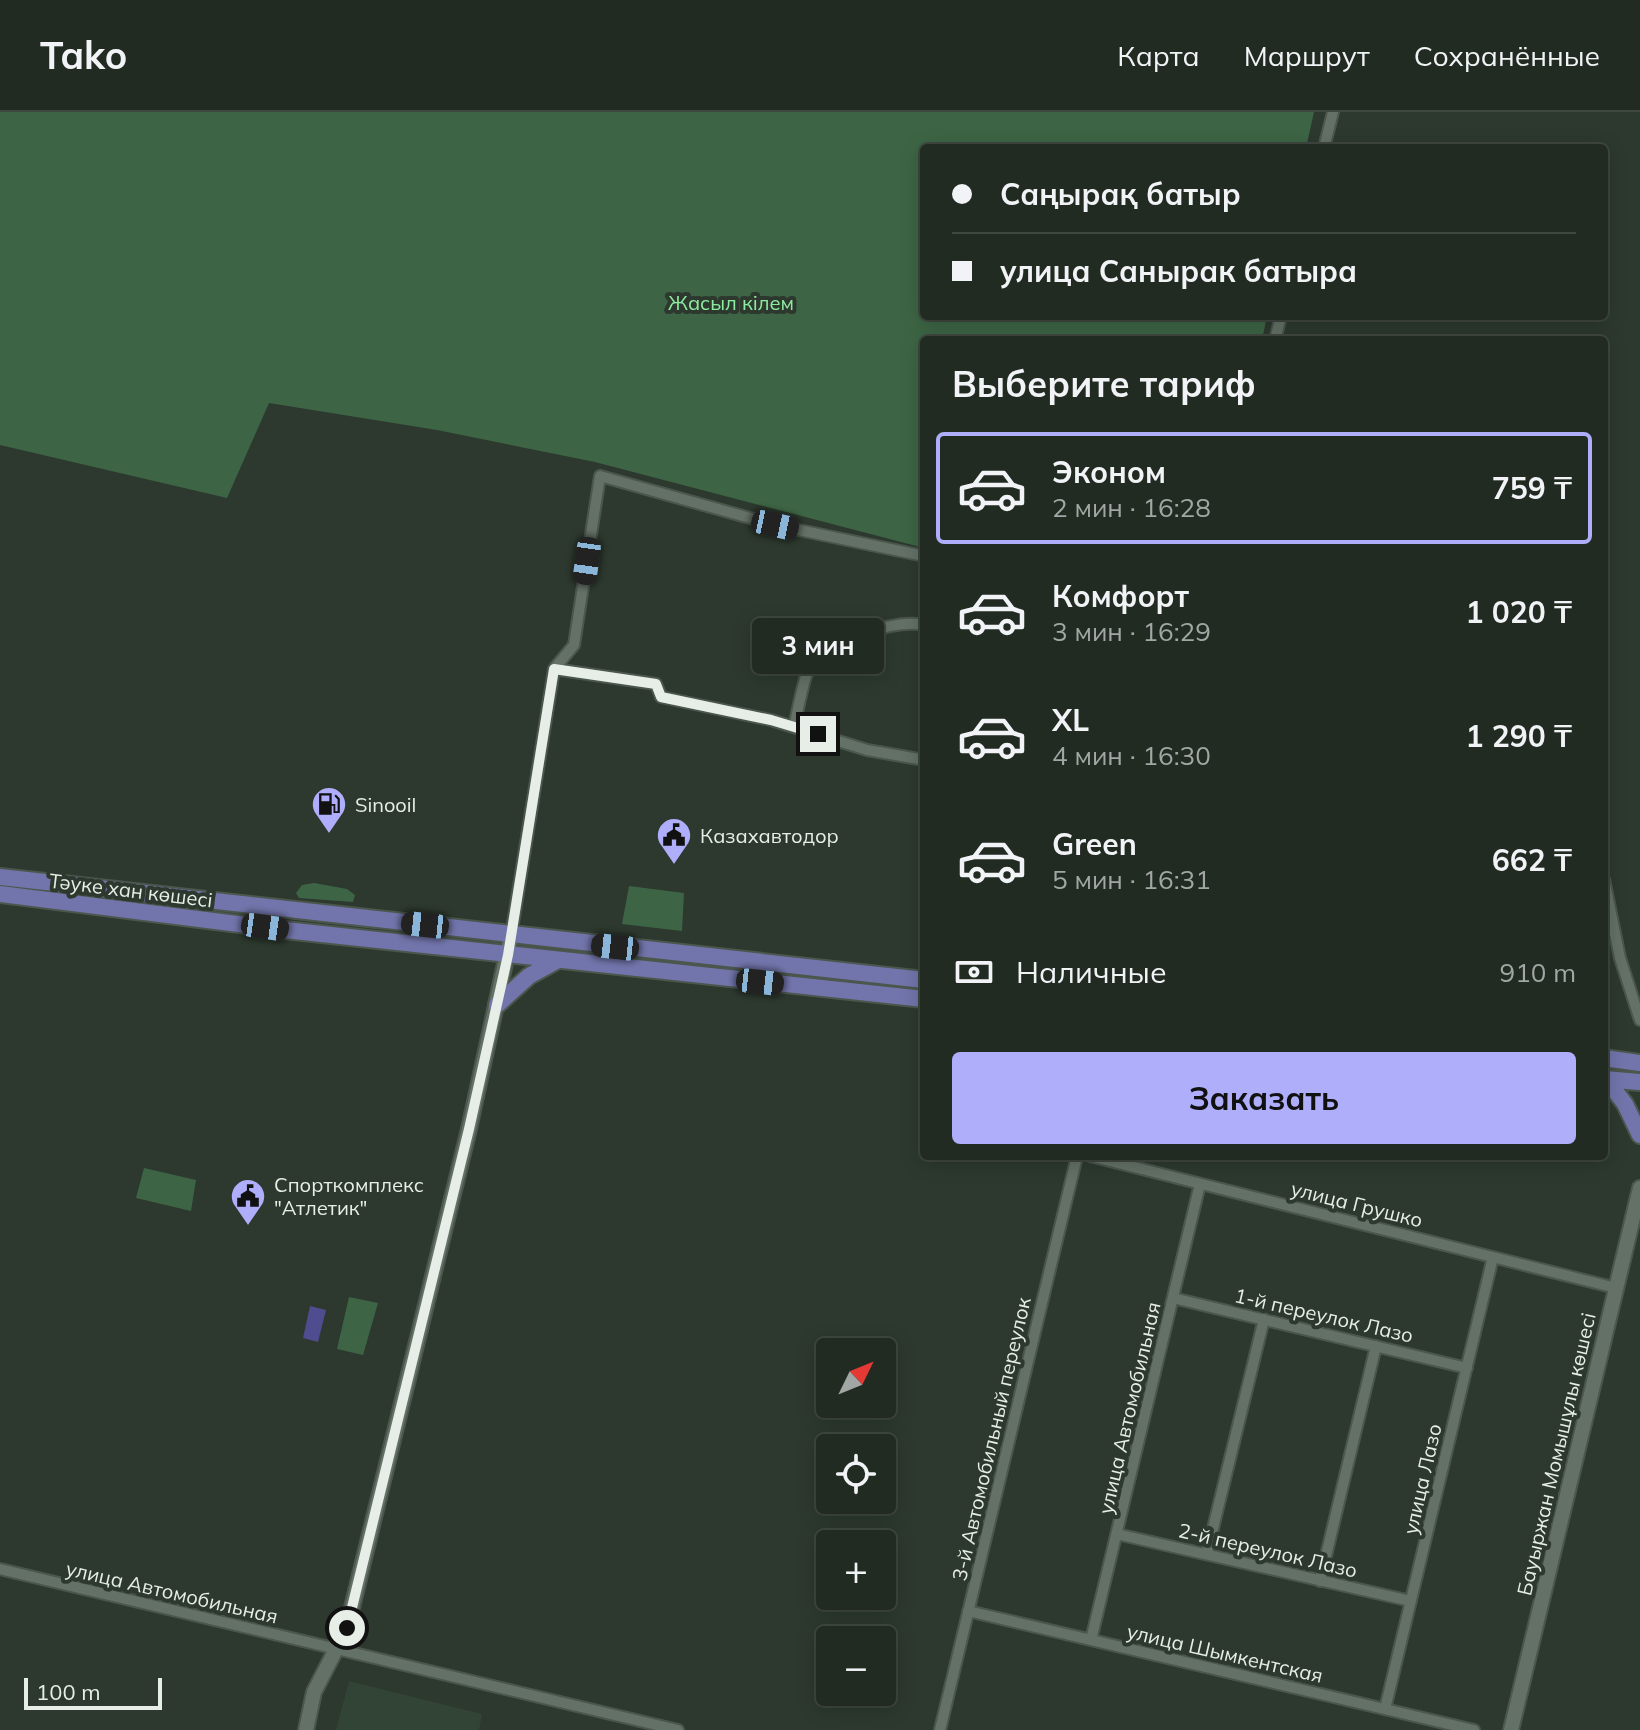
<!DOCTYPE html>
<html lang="ru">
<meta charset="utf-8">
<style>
body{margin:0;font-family:Mulish,sans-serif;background:#2a332a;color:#f1f3f6;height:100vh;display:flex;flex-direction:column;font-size:30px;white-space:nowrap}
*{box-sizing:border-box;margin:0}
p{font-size:26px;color:#a2a7a5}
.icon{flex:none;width:44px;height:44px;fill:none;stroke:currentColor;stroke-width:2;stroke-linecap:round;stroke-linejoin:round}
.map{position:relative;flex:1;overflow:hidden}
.details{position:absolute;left:920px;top:224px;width:688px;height:824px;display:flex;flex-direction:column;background:#222b22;border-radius:8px;box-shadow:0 4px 20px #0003,0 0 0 2px #3f4740}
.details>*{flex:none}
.top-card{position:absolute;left:920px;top:32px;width:688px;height:176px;border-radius:8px;box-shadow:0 4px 20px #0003,0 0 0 2px #3f4740;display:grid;align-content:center;height:176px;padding:0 32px;background:#222b22}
.needle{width:52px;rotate:47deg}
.controls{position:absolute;left:816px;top:1226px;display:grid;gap:16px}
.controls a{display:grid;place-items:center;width:80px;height:80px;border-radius:8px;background:#222b22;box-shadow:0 4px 20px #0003,0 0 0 2px #3f4740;font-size:40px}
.scale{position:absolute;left:24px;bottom:20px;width:138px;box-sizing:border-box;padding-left:8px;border:4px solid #e6eee7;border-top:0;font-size:22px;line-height:28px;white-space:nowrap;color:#e6eee7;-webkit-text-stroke:6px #2d392e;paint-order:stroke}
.end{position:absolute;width:36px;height:36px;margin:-18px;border:10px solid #e6eee7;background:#111;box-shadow:0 0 0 4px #111}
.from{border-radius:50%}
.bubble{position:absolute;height:56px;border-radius:8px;background:#222b22;box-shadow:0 4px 20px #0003,0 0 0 2px #3f4740;font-size:26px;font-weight:700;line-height:56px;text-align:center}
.car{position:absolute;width:24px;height:48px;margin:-24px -12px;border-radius:10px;box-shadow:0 0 6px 2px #0007;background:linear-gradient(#222 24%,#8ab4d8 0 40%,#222 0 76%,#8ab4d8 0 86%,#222 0)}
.top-card b{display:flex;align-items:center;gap:28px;height:76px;font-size:30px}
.top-card b+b{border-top:2px solid #3f4740}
.top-card i{width:20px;height:20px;background:#f1f3f6}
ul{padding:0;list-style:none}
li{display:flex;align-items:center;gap:24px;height:112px;margin:0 16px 12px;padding:0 16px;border:4px solid transparent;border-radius:8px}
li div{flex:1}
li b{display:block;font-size:30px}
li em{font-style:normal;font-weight:700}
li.active{border-color:#afaefa}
li>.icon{width:72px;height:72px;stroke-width:1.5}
h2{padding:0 32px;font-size:36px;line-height:96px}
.pay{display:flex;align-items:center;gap:20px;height:88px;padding:0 32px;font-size:30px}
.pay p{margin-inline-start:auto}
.button{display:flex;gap:16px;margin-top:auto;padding:16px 32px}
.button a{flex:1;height:92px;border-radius:8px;background:#afaefa;color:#111;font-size:32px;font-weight:700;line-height:92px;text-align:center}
header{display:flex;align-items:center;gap:48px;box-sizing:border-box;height:112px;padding:0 40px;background:#222b22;border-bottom:2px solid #3f4740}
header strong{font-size:38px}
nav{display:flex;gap:44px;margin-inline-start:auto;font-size:28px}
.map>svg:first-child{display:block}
.built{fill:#324435}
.green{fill:#3d6545}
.water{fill:#504c90}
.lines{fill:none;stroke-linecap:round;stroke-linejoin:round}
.street-casing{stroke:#4b564d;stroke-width:14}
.secondary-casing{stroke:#4b564d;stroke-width:18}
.primary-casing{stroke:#4b564d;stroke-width:20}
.street{stroke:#647166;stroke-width:10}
.secondary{stroke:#647166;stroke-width:14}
.primary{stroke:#7275ab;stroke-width:16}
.route{stroke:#e6eee7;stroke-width:10}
.labels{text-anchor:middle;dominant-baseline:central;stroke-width:8;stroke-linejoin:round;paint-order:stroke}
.park-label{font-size:20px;fill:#8deba0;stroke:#2d392e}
.poi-label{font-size:20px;fill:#e6eee7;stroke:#2d392e;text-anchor:start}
.street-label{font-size:20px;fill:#e6eee7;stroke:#2d392e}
</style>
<header>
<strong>Tako</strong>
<nav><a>Карта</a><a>Маршрут</a><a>Сохранённые</a></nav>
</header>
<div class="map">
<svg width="1640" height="1618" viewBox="0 0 1640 1618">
<rect width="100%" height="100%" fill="#2d392e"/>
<path class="built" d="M349 1569 482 1602 479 1618H336Z"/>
<path class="green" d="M0 0H1314L1306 36H924V204H1267L1262 228H924V436L595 350 437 318 269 291 227 386 0 333Z
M314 771 347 777 355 783 353 790 299 786 296 781 302 773Z
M629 774 684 781 682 819 622 812Z
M144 1056 196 1068 191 1099 136 1086Z
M349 1185 378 1191 363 1243 337 1237Z"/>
<path class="water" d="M310 1194 326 1198 318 1230 303 1226Z"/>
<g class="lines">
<g class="street-casing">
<path id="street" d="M1324 36 1333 0
M1275 228 1281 204
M554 557 656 572 661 585 771 608 867 638 924 648
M794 615C799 594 806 547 822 534 835 523 854 522 869 519 887 515 906 509 924 513
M1604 767 1620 846 1640 908
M511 824 554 557 574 533 600 364 775 413 924 444
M1090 1044 1616 1176
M1173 1186 1467 1256
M1117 1422 1411 1489
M1207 1441 1264 1207
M0 1457 678 1618
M1320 1469 1376 1234
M968 1499 1474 1618
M1091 1528 1200 1072
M1385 1597 1493 1145
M940 1618 1077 1044"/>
</g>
<g class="secondary-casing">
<path id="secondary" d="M306 1618 314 1580 347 1516 469 1017 511 824
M1511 1618 1640 1076"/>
</g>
<g class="primary-casing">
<path id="primary" d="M0 765 924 868
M0 782 294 819 924 887
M497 893 529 864 558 848
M1604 946 1640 951
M1604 967 1640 970
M1606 967 1625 992 1640 1023"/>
</g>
<use href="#street" class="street"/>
<use href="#secondary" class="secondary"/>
<use href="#primary" class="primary"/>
</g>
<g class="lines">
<path class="route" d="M347 1516 469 1017 508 843 554 557 656 572 661 585 771 608 818 622"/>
</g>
<defs>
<g id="fuel-pin" transform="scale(1.8)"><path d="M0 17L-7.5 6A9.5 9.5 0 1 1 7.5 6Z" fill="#afaefa" stroke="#2d392e"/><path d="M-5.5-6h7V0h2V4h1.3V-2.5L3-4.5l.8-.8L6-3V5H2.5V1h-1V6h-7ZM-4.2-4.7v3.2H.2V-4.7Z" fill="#111"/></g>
<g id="civic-pin" transform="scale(1.8)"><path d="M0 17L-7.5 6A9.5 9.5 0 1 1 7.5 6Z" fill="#afaefa" stroke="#2d392e"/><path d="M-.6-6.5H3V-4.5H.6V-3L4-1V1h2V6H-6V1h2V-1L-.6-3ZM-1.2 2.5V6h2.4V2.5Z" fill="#111"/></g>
</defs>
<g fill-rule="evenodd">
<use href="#fuel-pin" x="329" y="692"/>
<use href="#civic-pin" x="674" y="723"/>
<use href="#civic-pin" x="248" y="1084"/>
</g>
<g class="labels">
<g class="park-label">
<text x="731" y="190">Жасыл кілем</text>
</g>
<g class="poi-label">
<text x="355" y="692">Sinooil</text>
<text x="700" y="723">Казахавтодор</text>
<text x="274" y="1072">Спорткомплекс<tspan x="274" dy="23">"Атлетик"</tspan></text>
</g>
<g class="street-label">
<text transform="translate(131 778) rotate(7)">Тәуке хан көшесі</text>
<text transform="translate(1357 1092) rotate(14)">улица Грушко</text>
<text transform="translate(1324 1203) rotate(13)">1-й переулок Лазо</text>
<text transform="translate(1129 1296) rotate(-77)">улица Автомобильная</text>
<text transform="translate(991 1327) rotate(-77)">3-й Автомобильный переулок</text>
<text transform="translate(1556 1342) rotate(-77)">Бауыржан Момышұлы көшесі</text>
<text transform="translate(1422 1367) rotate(-77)">улица Лазо</text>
<text transform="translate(1268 1438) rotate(13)">2-й переулок Лазо</text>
<text transform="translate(172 1480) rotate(13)">улица Автомобильная</text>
<text transform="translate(1225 1541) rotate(13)">улица Шымкентская</text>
</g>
</g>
</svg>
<div class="controls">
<a><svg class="needle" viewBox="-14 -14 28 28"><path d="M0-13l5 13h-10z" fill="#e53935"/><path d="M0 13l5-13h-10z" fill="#a2a7a5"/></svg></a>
<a><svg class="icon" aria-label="locate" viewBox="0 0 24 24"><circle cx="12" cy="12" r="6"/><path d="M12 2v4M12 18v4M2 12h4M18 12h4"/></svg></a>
<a>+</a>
<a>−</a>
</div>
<div class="scale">100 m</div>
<i class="end from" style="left:347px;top:1516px"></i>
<i class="end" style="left:818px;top:622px"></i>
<div class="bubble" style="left:752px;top:506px;width:132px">3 мин</div>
<i class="car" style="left:775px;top:413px;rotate:102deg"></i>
<i class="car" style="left:587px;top:449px;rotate:188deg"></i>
<i class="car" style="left:425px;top:813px;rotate:276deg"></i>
<i class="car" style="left:265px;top:815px;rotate:98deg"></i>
<i class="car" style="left:615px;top:835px;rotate:276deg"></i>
<i class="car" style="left:760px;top:870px;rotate:96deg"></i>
<div class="top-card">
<b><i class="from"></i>Саңырақ батыр</b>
<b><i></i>улица Санырак батыра</b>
</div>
<section class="details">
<h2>Выберите тариф</h2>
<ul>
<li class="active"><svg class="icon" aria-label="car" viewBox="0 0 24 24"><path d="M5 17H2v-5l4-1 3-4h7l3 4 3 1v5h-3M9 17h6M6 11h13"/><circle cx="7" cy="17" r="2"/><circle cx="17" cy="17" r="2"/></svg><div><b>Эконом</b><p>2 мин · 16:28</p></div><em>759 ₸</em></li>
<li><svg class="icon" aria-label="car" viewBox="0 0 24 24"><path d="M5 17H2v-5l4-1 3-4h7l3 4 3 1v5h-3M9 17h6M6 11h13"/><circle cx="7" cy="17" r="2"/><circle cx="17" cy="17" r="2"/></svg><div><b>Комфорт</b><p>3 мин · 16:29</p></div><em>1 020 ₸</em></li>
<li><svg class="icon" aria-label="car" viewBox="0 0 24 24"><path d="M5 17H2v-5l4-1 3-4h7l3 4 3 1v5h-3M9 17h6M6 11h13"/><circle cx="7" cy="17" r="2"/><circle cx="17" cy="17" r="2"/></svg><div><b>XL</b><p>4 мин · 16:30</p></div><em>1 290 ₸</em></li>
<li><svg class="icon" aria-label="car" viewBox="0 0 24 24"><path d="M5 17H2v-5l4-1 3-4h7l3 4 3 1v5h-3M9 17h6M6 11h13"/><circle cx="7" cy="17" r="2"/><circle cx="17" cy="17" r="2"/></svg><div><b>Green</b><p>5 мин · 16:31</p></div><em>662 ₸</em></li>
</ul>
<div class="pay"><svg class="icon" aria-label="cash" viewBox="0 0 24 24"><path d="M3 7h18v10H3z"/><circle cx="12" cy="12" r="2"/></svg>Наличные<p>910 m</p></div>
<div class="button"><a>Заказать</a></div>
</section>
</div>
